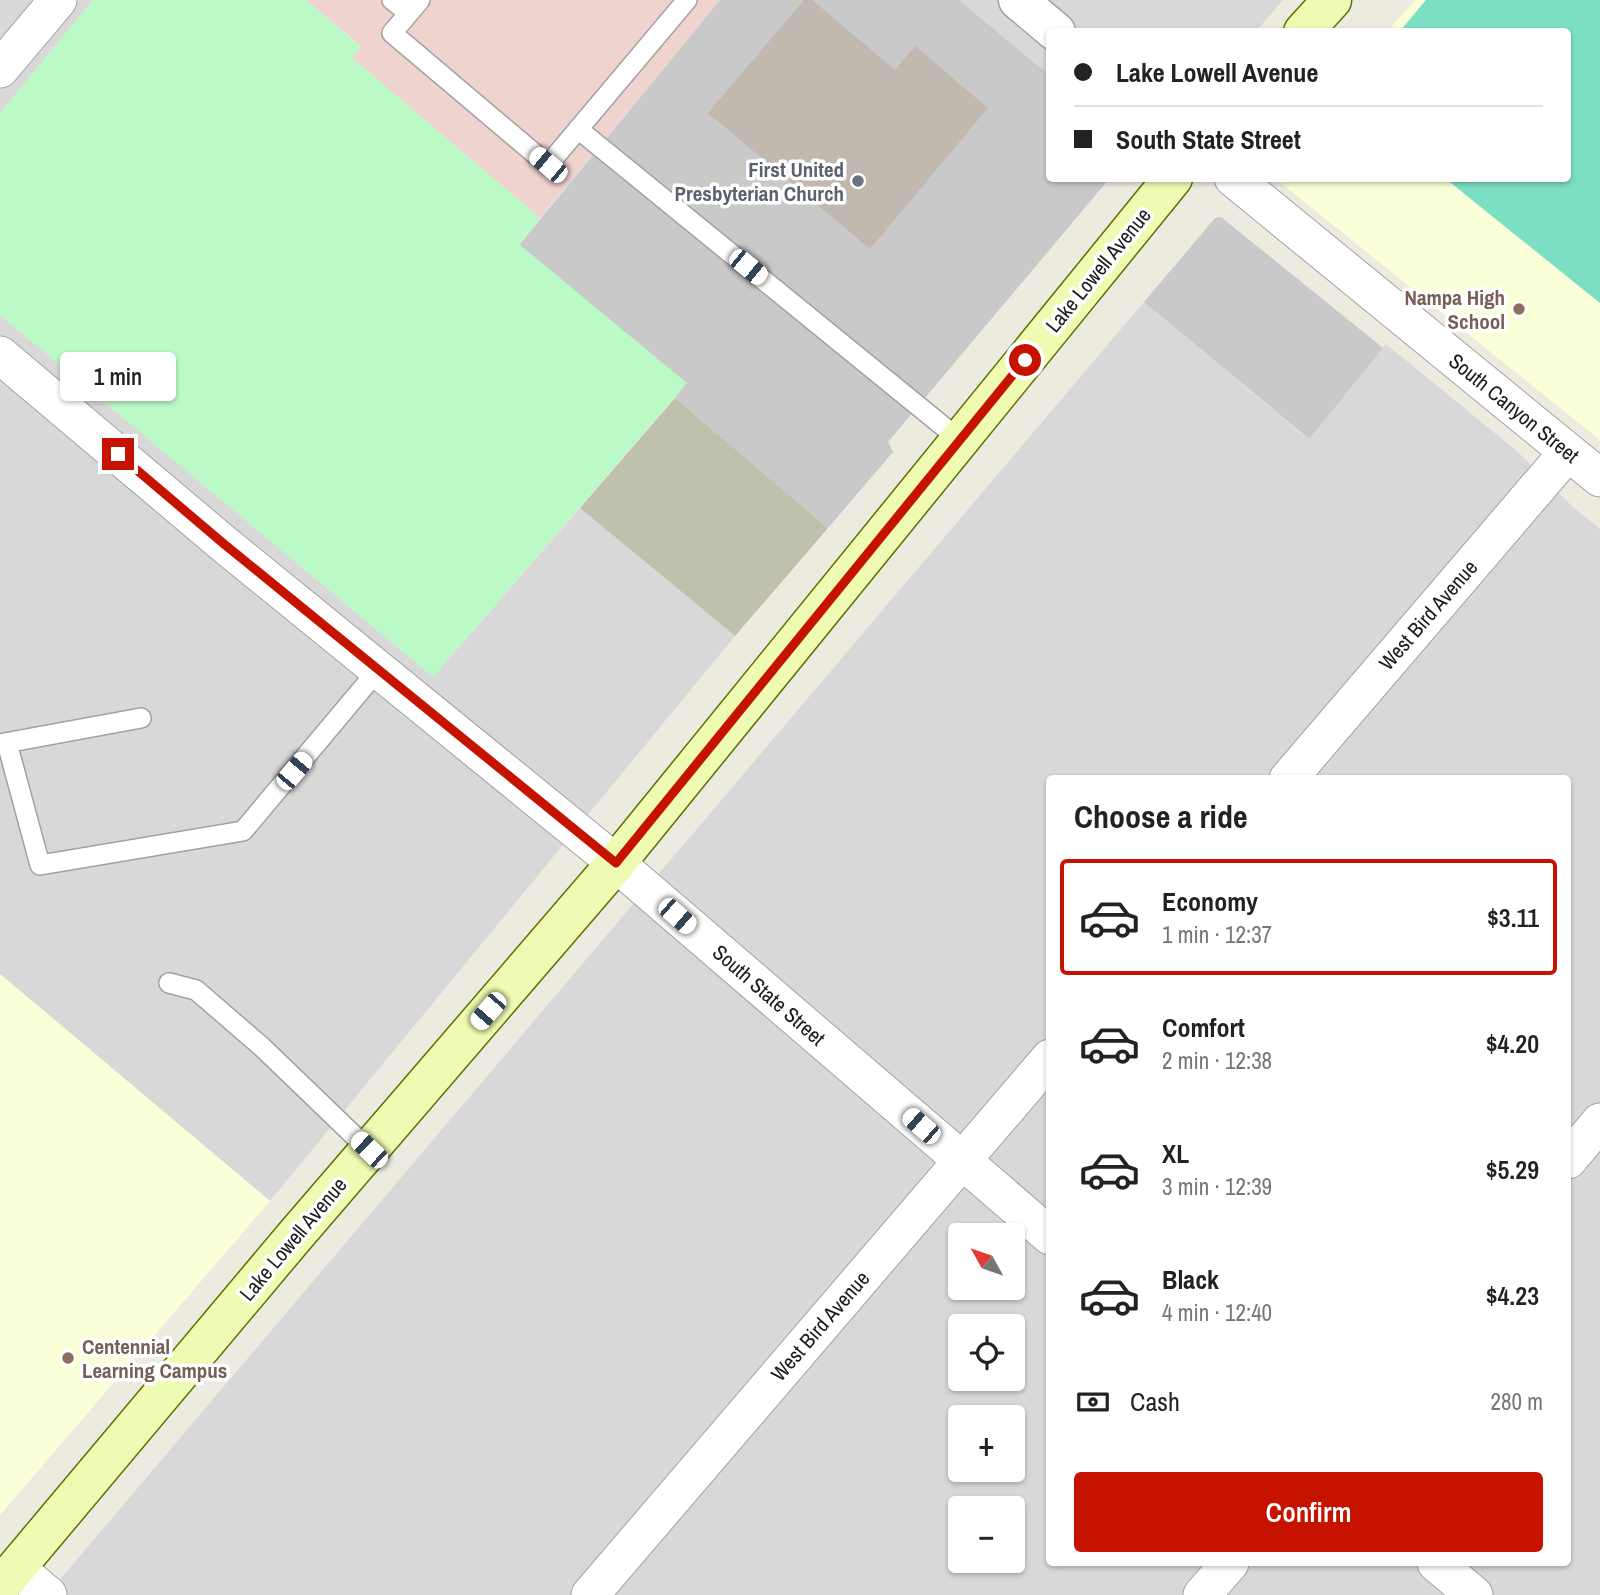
<!DOCTYPE html>
<meta charset="utf-8">
<style>
body{margin:0;font-family:"Archivo Narrow",sans-serif;background:#f6f6f6;color:#222;height:100vh;display:flex;flex-direction:column;font-size:26px;white-space:nowrap}
*{box-sizing:border-box;margin:0}
p{font-size:23px;color:#767676}
.icon{flex:none;width:38px;height:38px;fill:none;stroke:currentColor;stroke-width:2;stroke-linecap:round;stroke-linejoin:round}
.map{position:relative;flex:1;overflow:hidden}
.details{position:absolute;left:1046px;top:775px;width:525px;height:791px;display:flex;flex-direction:column;background:#fff;border-radius:7px;box-shadow:0 2px 5px #0004}
.details>*{flex:none}
.hud{position:absolute;left:1046px;top:28px;width:525px;height:154px;border-radius:7px;box-shadow:0 2px 5px #0004;display:grid;align-content:center;height:154px;padding:0 28px;background:#fff}
.needle{width:46px;rotate:310deg}
.buttons{position:absolute;left:948px;top:1223px;display:grid;gap:14px}
.buttons a{display:grid;place-items:center;width:77px;height:77px;border-radius:7px;background:#fff;box-shadow:0 2px 5px #0004;font-size:35px}
.end{position:absolute;width:32px;height:32px;margin:-16px;border:9px solid #c61300;background:#fff;box-shadow:0 0 0 4px #fff}
.from{border-radius:50%}
.bubble{position:absolute;height:49px;border-radius:7px;background:#fff;box-shadow:0 2px 5px #0004;font-size:23px;font-weight:600;line-height:49px;text-align:center}
.car{position:absolute;width:21px;height:42px;margin:-21px -10px;border-radius:9px;box-shadow:0 0 5px 2px #0007;background:linear-gradient(#fff 24%,#345 0 40%,#fff 0 76%,#345 0 86%,#fff 0)}
.hud b{display:flex;align-items:center;gap:24px;height:66px;font-size:26px}
.hud b+b{border-top:2px solid #e0e0e0}
.hud i{width:18px;height:18px;background:#222}
ul{padding:0;list-style:none}
li{display:flex;align-items:center;gap:21px;height:116px;margin:0 14px 10px;padding:0 14px;border:4px solid transparent;border-radius:7px}
li div{flex:1}
li b{display:block;font-size:26px}
li em{font-style:normal;font-weight:600}
li.on{border-color:#c61300}
li>.icon{width:63px;height:63px;stroke-width:1.5}
h2{padding:0 28px;font-size:32px;line-height:84px}
.pay{display:flex;align-items:center;gap:18px;height:77px;padding:0 28px;font-size:26px}
.pay p{margin-inline-start:auto}
.cta{display:flex;gap:14px;margin-top:auto;padding:14px 28px}
.cta a{flex:1;height:80px;border-radius:7px;background:#c61300;color:#fff;font-size:28px;font-weight:600;line-height:80px;text-align:center}
.map>svg:first-child{display:block}
.residential{fill:#d9d8d8;fill-rule:evenodd}
.commercial{fill:#efd3cf}
.education{fill:#fbffd7}
.religious{fill:#c9c9c9}
.construction{fill:#bfc1ac}
.park{fill:#bbf9c6}
.pitch{fill:#7cdec2}
.building{fill:#c1b9b0}
.lines{fill:none;stroke-linecap:round;stroke-linejoin:round}
.service-casing{stroke:#a2a2a2;stroke-width:22}
.minor-casing{stroke:#a2a2a2;stroke-width:39}
.tertiary-casing{stroke:#a2a2a2;stroke-width:41}
.secondary-casing{stroke:#5a7104;stroke-width:41}
.service{stroke:#fff;stroke-width:19}
.minor{stroke:#fff;stroke-width:37}
.tertiary{stroke:#fff;stroke-width:38}
.secondary{stroke:#effab2;stroke-width:38}
.route{stroke:#c61300;stroke-width:9}
.worship-dot{fill:#6b7280;stroke:#fff;stroke-width:2.5}
.education-dot{fill:#8d6e63;stroke:#fff;stroke-width:2.5}
.labels{text-anchor:middle;dominant-baseline:central;stroke-width:7;stroke-linejoin:round;paint-order:stroke}
.worship-label{font-size:21px;font-weight:bold;fill:#5b616d;stroke:#fff;text-anchor:end}
.street-label{font-size:21px;fill:#1b1b1b;stroke:#fff}
.education-label{font-size:21px;font-weight:bold;fill:#785e54;stroke:#fff;text-anchor:end}
</style>
<div class="map">
<svg width="1600" height="1595" viewBox="0 0 1600 1595">
<rect width="100%" height="100%" fill="#edeae0"/>
<path class="residential" d="M0 0H93L0 113Z
M959 0H1283L1256 31 1050 32V76Z
M1144 302 1308 439 1386 344 1518 452 1573 507 1600 529V1595H50L63 1576ZM1050 779H1568V1563H1050ZM961 1236H1013V1288H961ZM961 1326H1013V1379H961ZM961 1418H1013V1470H961ZM961 1508H1013V1561H961Z
M0 315 433 677 580 508 735 636 270 1201 0 974Z"/>
<path class="commercial" d="M306 0H720L540 218 352 58 361 46Z"/>
<path class="education" d="M1415 0H1600V440L1276 179 1568 178V32L1388 31Z
M0 974 270 1201 0 1515Z"/>
<path class="religious" d="M720 0H959L1050 76V178L1109 179 888 442 893 452 828 528 675 398 686 383 519 245Z
M1221 217 1383 348 1309 439 1144 302 1215 218Z"/>
<path class="construction" d="M675 398 828 528 735 636 580 508Z"/>
<path class="park" d="M93 0H306L361 47 352 58 540 218 520 245 687 383 433 677 0 315V113Z"/>
<path class="pitch" d="M1426 0H1600V303L1446 179 1568 178V32L1400 31Z"/>
<path class="building" d="M804 0H812L895 70 915 46 988 108 870 249 708 113Z"/>
<g class="lines">
<g class="service-casing">
<path id="service" d="M392 0 409 13
M420 0 392 33 548 165 687 0
M578 129 960 440
M7 743 40 865 243 831 378 670
M0 744 141 718
M169 983 196 990 262 1047 369 1150"/>
</g>
<g class="minor-casing">
<path id="minor" d="M0 69 58 0
M1233 178 1600 478
M0 355 224 544 616 863 1050 1236
M1288 779 1568 452
M1568 1160 1600 1122
M1436 1563 1474 1595
M16 1568 48 1595
M590 1595 1050 1058
M1202 1595 1230 1563"/>
</g>
<g class="tertiary-casing">
<path id="tertiary" d="M1018 0 1056 32"/>
</g>
<g class="secondary-casing">
<path id="secondary" d="M1303 32 1332 0
M0 1587 294 1237 616 863 1173 178"/>
</g>
<use href="#service" class="service"/>
<use href="#minor" class="minor"/>
<use href="#tertiary" class="tertiary"/>
<use href="#secondary" class="secondary"/>
</g>
<g class="lines">
<path class="route" d="M118 454 224 544 616 863 1025 360"/>
</g>
<circle class="worship-dot" cx="858" cy="181" r="7"/>
<g class="education-dot">
<circle cx="1519" cy="309" r="7"/>
<circle cx="68" cy="1358" r="7"/>
</g>
<g class="labels">
<g class="worship-label">
<text x="844" y="169">First United<tspan x="844" dy="24">Presbyterian Church</tspan></text>
</g>
<g class="street-label">
<text transform="translate(1098 270) rotate(-51)">Lake Lowell Avenue</text>
<text transform="translate(1514 408) rotate(39)">South Canyon Street</text>
<text transform="translate(1428 615) rotate(-49)">West Bird Avenue</text>
<text transform="translate(769 995) rotate(41)">South State Street</text>
<text transform="translate(293 1239) rotate(-50)">Lake Lowell Avenue</text>
<text transform="translate(820 1326) rotate(-49)">West Bird Avenue</text>
</g>
<g class="education-label">
<text x="1505" y="297">Nampa High<tspan x="1505" dy="24">School</tspan></text>
<text x="82" y="1346" text-anchor="start">Centennial<tspan x="82" dy="24">Learning Campus</tspan></text>
</g>
</g>
</svg>
<div class="buttons">
<a><svg class="needle" viewBox="-14 -14 28 28"><path d="M0-13l5 13h-10z" fill="#e53935"/><path d="M0 13l5-13h-10z" fill="#767676"/></svg></a>
<a><svg class="icon" aria-label="locate" viewBox="0 0 24 24"><circle cx="12" cy="12" r="6"/><path d="M12 2v4M12 18v4M2 12h4M18 12h4"/></svg></a>
<a>+</a>
<a>−</a>
</div>
<i class="end from" style="left:1025px;top:360px"></i>
<i class="end" style="left:118px;top:454px"></i>
<div class="bubble" style="left:60px;top:352px;width:116px">1 min</div>
<i class="car" style="left:548px;top:165px;rotate:310deg"></i>
<i class="car" style="left:748px;top:267px;rotate:129deg"></i>
<i class="car" style="left:294px;top:771px;rotate:40deg"></i>
<i class="car" style="left:677px;top:916px;rotate:131deg"></i>
<i class="car" style="left:488px;top:1011px;rotate:221deg"></i>
<i class="car" style="left:921px;top:1126px;rotate:311deg"></i>
<i class="car" style="left:369px;top:1150px;rotate:314deg"></i>
<div class="hud">
<b><i class="from"></i>Lake Lowell Avenue</b>
<b><i></i>South State Street</b>
</div>
<section class="details">
<h2>Choose a ride</h2>
<ul>
<li class="on"><svg class="icon" aria-label="car" viewBox="0 0 24 24"><path d="M5 17H2v-5l4-1 3-4h7l3 4 3 1v5h-3M9 17h6M6 11h13"/><circle cx="7" cy="17" r="2"/><circle cx="17" cy="17" r="2"/></svg><div><b>Economy</b><p>1 min · 12:37</p></div><em>$3.11</em></li>
<li><svg class="icon" aria-label="car" viewBox="0 0 24 24"><path d="M5 17H2v-5l4-1 3-4h7l3 4 3 1v5h-3M9 17h6M6 11h13"/><circle cx="7" cy="17" r="2"/><circle cx="17" cy="17" r="2"/></svg><div><b>Comfort</b><p>2 min · 12:38</p></div><em>$4.20</em></li>
<li><svg class="icon" aria-label="car" viewBox="0 0 24 24"><path d="M5 17H2v-5l4-1 3-4h7l3 4 3 1v5h-3M9 17h6M6 11h13"/><circle cx="7" cy="17" r="2"/><circle cx="17" cy="17" r="2"/></svg><div><b>XL</b><p>3 min · 12:39</p></div><em>$5.29</em></li>
<li><svg class="icon" aria-label="car" viewBox="0 0 24 24"><path d="M5 17H2v-5l4-1 3-4h7l3 4 3 1v5h-3M9 17h6M6 11h13"/><circle cx="7" cy="17" r="2"/><circle cx="17" cy="17" r="2"/></svg><div><b>Black</b><p>4 min · 12:40</p></div><em>$4.23</em></li>
</ul>
<div class="pay"><svg class="icon" aria-label="cash" viewBox="0 0 24 24"><path d="M3 7h18v10H3z"/><circle cx="12" cy="12" r="2"/></svg>Cash<p>280 m</p></div>
<div class="cta"><a>Confirm</a></div>
</section>
</div>
